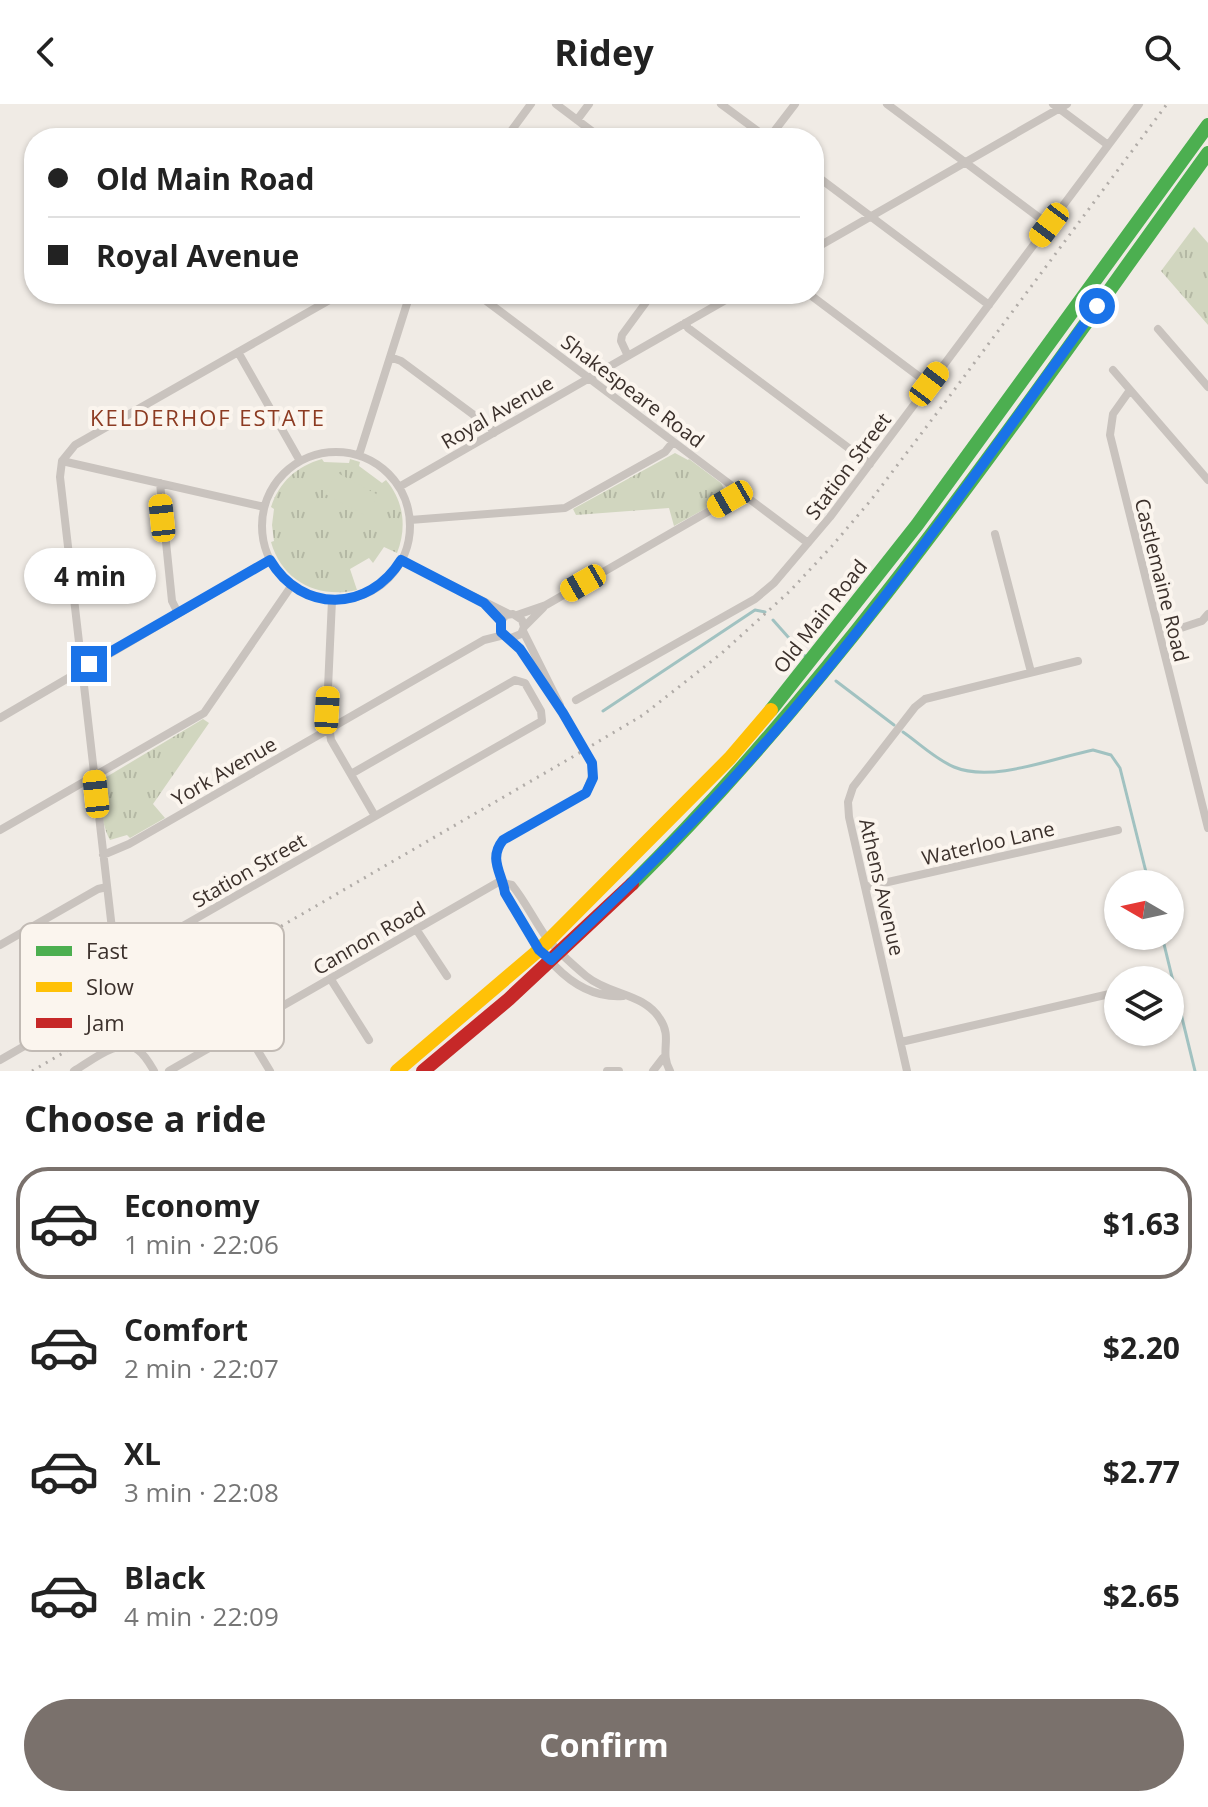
<!DOCTYPE html>
<meta charset="utf-8">
<style>
body{margin:0;font-family:"Open Sans",sans-serif;background:#f2f2f2;color:#222;height:100vh;display:flex;flex-direction:column;font-size:30px;white-space:nowrap}
*{box-sizing:border-box;margin:0}
p{font-size:26px;color:#767676}
.icon{flex:none;width:44px;height:44px;fill:none;stroke:currentColor;stroke-width:2;stroke-linecap:round;stroke-linejoin:round}
.map{position:relative;height:967px;overflow:hidden}
.side{display:flex;flex-direction:column;background:#fff;flex:1}
.side>*{flex:none}
.top-card{position:absolute;left:24px;top:24px;width:800px;height:176px;border-radius:32px;box-shadow:0 2px 6px #0004;display:grid;align-content:center;height:176px;padding:0 24px;background:#fff}
.needle{width:52px;rotate:279deg}
.fabs{position:absolute;left:1104px;top:766px;display:grid;gap:16px}
.fabs a{display:grid;place-items:center;width:80px;height:80px;border-radius:50%;background:#fff;box-shadow:0 2px 6px #0004;font-size:40px}
.end{position:absolute;width:36px;height:36px;margin:-18px;border:10px solid #1a73e8;background:#fff;box-shadow:0 0 0 4px #fff}
.from{border-radius:50%}
.bubble{position:absolute;height:56px;border-radius:28px;background:#fff;box-shadow:0 2px 6px #0004;font-size:26px;font-weight:700;line-height:56px;text-align:center}
.car{position:absolute;width:24px;height:48px;margin:-24px -12px;border-radius:10px;box-shadow:0 0 6px 2px #0007;background:linear-gradient(#f5c518 24%,#345 0 40%,#f5c518 0 76%,#345 0 86%,#f5c518 0)}
.top-card b{display:flex;align-items:center;gap:28px;height:76px;font-size:30px}
.top-card b+b{border-top:2px solid #e0e0e0}
.top-card i{width:20px;height:20px;background:#222}
ul{padding:0;list-style:none}
li{display:flex;align-items:center;gap:24px;height:112px;margin:0 16px 12px;padding:0 8px;border:4px solid transparent;border-radius:32px}
li div{flex:1}
li b{display:block;font-size:30px}
li em{font-style:normal;font-weight:700}
li.on{border-color:#7a716c}
li>.icon{width:72px;height:72px;stroke-width:1.5}
h2{padding:0 24px;font-size:36px;line-height:96px}
.primary-button{display:flex;gap:16px;margin-top:auto;padding:16px 24px}
.primary-button a{flex:1;height:92px;border-radius:48px;background:#7a716c;color:#fff;font-size:32px;font-weight:700;line-height:92px;text-align:center}
header{display:flex;justify-content:space-between;align-items:center;height:104px;padding:0 24px;background:#fff;font-size:36px;font-weight:700}
.map>svg:first-child{display:block}
.park{fill:url(#park-tufts)}
.pitch{fill:#d1d6bf}
.lines{fill:none;stroke-linecap:round;stroke-linejoin:round}
.stream{stroke:#a1c2c1;stroke-width:3}
.street{stroke:#c9c3be;stroke-width:8}
.fast{stroke:#4caf50;stroke-width:14}
.slow{stroke:#ffc107;stroke-width:14}
.jam{stroke:#c62828;stroke-width:14}
.rail{stroke:#b1aca8;stroke-width:3;stroke-dasharray:2 6;stroke-linecap:butt}
.route{stroke:#1a73e8;stroke-width:10}
.labels{text-anchor:middle;dominant-baseline:central;stroke-width:8;stroke-linejoin:round;paint-order:stroke}
.street-label{font-size:20px;fill:#3b302b;stroke:#fbf5ee}
.neighbourhood-label{font-size:22px;letter-spacing:2px;fill:#8c3b22;stroke:#fbf5ee}
.key{fill:#fbf5ee;stroke:#c1bab4;stroke-width:2}
.key-label{font-size:22px;fill:#3b302b}
</style>
<header><svg class="icon" aria-label="back" viewBox="0 0 24 24"><path d="M15 5l-7 7 7 7"/></svg>Ridey<svg class="icon" aria-label="search" viewBox="0 0 24 24"><circle cx="10" cy="10" r="6"/><path d="M15 15l6 6"/></svg></header>
<div class="map">
<svg width="1208" height="967" viewBox="0 0 1208 967">
<defs>
<pattern id="park-tufts" width="24" height="20" patternUnits="userSpaceOnUse" patternTransform="scale(2)"><rect width="24" height="20" fill="#d1d6bf"/><path d="M3 7l-1-3M5 7V3M7 7l1-3M15 17l-1-3M17 17v-4M19 17l1-3" fill="none" stroke="#b4b8a4"/></pattern>
</defs>
<rect width="100%" height="100%" fill="#f0ebe5"/>
<path class="park" d="M1194 123 1208 139V221L1161 167Z
M675 349 688 356 689 355 721 379 725 387 724 391 709 397 710 402 674 422 669 404 576 411 573 405Z
M322 355 324 358 349 359 350 355 360 358 359 362 382 379 386 376C404 397 407 424 397 449L384 443 373 459 369 454 350 465 357 486C318 495 282 477 271 438L274 437 272 421 274 405 271 403C279 378 297 362 322 355Z
M203 615 209 619 153 700 165 714 130 734 127 731 110 736C101 720 99 693 103 675Z"/>
<path class="pitch" d="M336 368 378 391 367 412 325 390Z"/>
<g class="lines">
<path class="stream" d="M773 516 805 552
M836 577 894 621
M603 607 755 506 765 508
M903 628C919 639 935 655 954 663 992 679 1054 654 1093 646L1111 651 1120 664 1149 780
M1162 832 1195 967"/>
<path class="street" d="M556 0 601 34
M721 0 767 34
M887 0 1049 121
M1053 0 1108 41
M577 16 589 0
M506 34 531 0
M769 34 795 0
M814 70 989 201
M814 145 1067 0
M477 190 808 439
M809 190 929 280
M685 219 688 224 870 360
M1158 225 1208 283
M238 248 300 357
M628 252 621 237 622 231 652 190
M390 253 401 257 490 323 494 329
M1113 266 1208 376
M1130 286 1113 310 1110 331 1208 724
M262 422a74 74 0 1 1 148 0a74 74 0 1 1-148 0Z
M359 351 410 190
M62 357 264 403
M160 379 172 497 178 509
M399 383 736 190
M410 416 565 404 665 348 673 338
M995 430 1031 568
M401 456 509 510
M332 496 327 606 331 636 375 712
M517 511 546 501 730 395 737 386
M524 523 543 504
M523 527 560 601
M1160 531 1202 517 1208 510
M511 534 521 530 524 523 522 516 513 510 506 511 501 517V528L520 545 563 609 592 659 593 669 586 689 503 736C488 755 502 769 505 789 531 833 564 896 623 892
M576 596 755 495 774 479 830 413 1139 0
M0 614 270 456
M0 726 204 609 292 481
M103 751 129 740 484 536 504 531
M504 779 512 781C525 797 534 816 546 833 557 847 573 861 586 872 609 891 644 889 660 915 673 934 659 947 670 967
M866 783 1118 726
M416 825 447 872
M0 841 98 785 107 783
M115 856 125 855 542 617 541 607 525 579 515 576 351 670
M330 874 369 936
M244 924 270 967
M901 938 1118 888
M0 956 113 891 118 877 60 373 62 357 75 341 340 190
M74 967C90 958 120 932 138 946 145 951 150 960 154 967
M169 967 502 776
M607 967H619
M653 967 663 954
M907 967 849 713 848 698 853 683 915 603 925 595 1078 557"/>
<path class="fast" d="M771 606 917 421 1208 21
M632 780C853 560 1026 300 1208 49"/>
<path class="slow" d="M397 967 539 846 730 654 771 606"/>
<path class="jam" d="M423 967 509 895 632 780"/>
<path class="rail" d="M32 967 569 655 643 611 722 549 790 487 832 442 871 396 946 297 1167 0"/>
</g>
<g class="lines">
<path class="route" d="M89 560 270 456C302 510 369 508 401 456L484 499 501 517V528L520 545 563 609 592 659 593 674 586 689 503 736C488 755 502 769 505 789L539 846 551 856C636 776 720 694 795 604 903 476 999 337 1097 202"/>
</g>
<g class="labels">
<g class="street-label">
<text transform="translate(633 287) rotate(37)">Shakespeare Road</text>
<text transform="translate(497 308) rotate(-30)">Royal Avenue</text>
<text transform="translate(848 362) rotate(-53)">Station Street</text>
<text transform="translate(1162 476) rotate(76)">Castlemaine Road</text>
<text transform="translate(820 512) rotate(-52)">Old Main Road</text>
<text transform="translate(224 667) rotate(-30)">York Avenue</text>
<text transform="translate(988 739) rotate(-13)">Waterloo Lane</text>
<text transform="translate(249 766) rotate(-30)">Station Street</text>
<text transform="translate(882 783) rotate(77)">Athens Avenue</text>
<text transform="translate(369 834) rotate(-30)">Cannon Road</text>
</g>
<g class="neighbourhood-label">
<text x="208" y="313">KELDERHOF ESTATE</text>
</g>
</g>
<rect x="20" y="819" width="264" height="128" rx="12" class="key"/>
<rect x="36" y="842" width="36" height="10" fill="#4caf50"/>
<rect x="36" y="878" width="36" height="10" fill="#ffc107"/>
<rect x="36" y="914" width="36" height="10" fill="#c62828"/>
<g class="key-label">
<text x="86" y="855">Fast</text>
<text x="86" y="891">Slow</text>
<text x="86" y="927">Jam</text>
</g>
</svg>
<div class="fabs">
<a><svg class="needle" viewBox="-14 -14 28 28"><path d="M0-13l5 13h-10z" fill="#e53935"/><path d="M0 13l5-13h-10z" fill="#767676"/></svg></a>
<a><svg class="icon" aria-label="layers" viewBox="0 0 24 24"><path d="M12 4l9 5-9 5-9-5zM3 14l9 5 9-5"/></svg></a>
</div>
<i class="end from" style="left:1097px;top:202px"></i>
<i class="end" style="left:89px;top:560px"></i>
<div class="bubble" style="left:24px;top:444px;width:132px">4 min</div>
<i class="car" style="left:1049px;top:121px;rotate:217deg"></i>
<i class="car" style="left:929px;top:280px;rotate:37deg"></i>
<i class="car" style="left:730px;top:395px;rotate:240deg"></i>
<i class="car" style="left:162px;top:414px;rotate:354deg"></i>
<i class="car" style="left:583px;top:479px;rotate:240deg"></i>
<i class="car" style="left:327px;top:606px;rotate:3deg"></i>
<i class="car" style="left:96px;top:690px;rotate:354deg"></i>
<div class="top-card">
<b><i class="from"></i>Old Main Road</b>
<b><i></i>Royal Avenue</b>
</div>
</div>
<section class="side">
<h2>Choose a ride</h2>
<ul>
<li class="on"><svg class="icon" aria-label="car" viewBox="0 0 24 24"><path d="M5 17H2v-5l4-1 3-4h7l3 4 3 1v5h-3M9 17h6M6 11h13"/><circle cx="7" cy="17" r="2"/><circle cx="17" cy="17" r="2"/></svg><div><b>Economy</b><p>1 min · 22:06</p></div><em>$1.63</em></li>
<li><svg class="icon" aria-label="car" viewBox="0 0 24 24"><path d="M5 17H2v-5l4-1 3-4h7l3 4 3 1v5h-3M9 17h6M6 11h13"/><circle cx="7" cy="17" r="2"/><circle cx="17" cy="17" r="2"/></svg><div><b>Comfort</b><p>2 min · 22:07</p></div><em>$2.20</em></li>
<li><svg class="icon" aria-label="car" viewBox="0 0 24 24"><path d="M5 17H2v-5l4-1 3-4h7l3 4 3 1v5h-3M9 17h6M6 11h13"/><circle cx="7" cy="17" r="2"/><circle cx="17" cy="17" r="2"/></svg><div><b>XL</b><p>3 min · 22:08</p></div><em>$2.77</em></li>
<li><svg class="icon" aria-label="car" viewBox="0 0 24 24"><path d="M5 17H2v-5l4-1 3-4h7l3 4 3 1v5h-3M9 17h6M6 11h13"/><circle cx="7" cy="17" r="2"/><circle cx="17" cy="17" r="2"/></svg><div><b>Black</b><p>4 min · 22:09</p></div><em>$2.65</em></li>
</ul>
<div class="primary-button"><a>Confirm</a></div>
</section>
